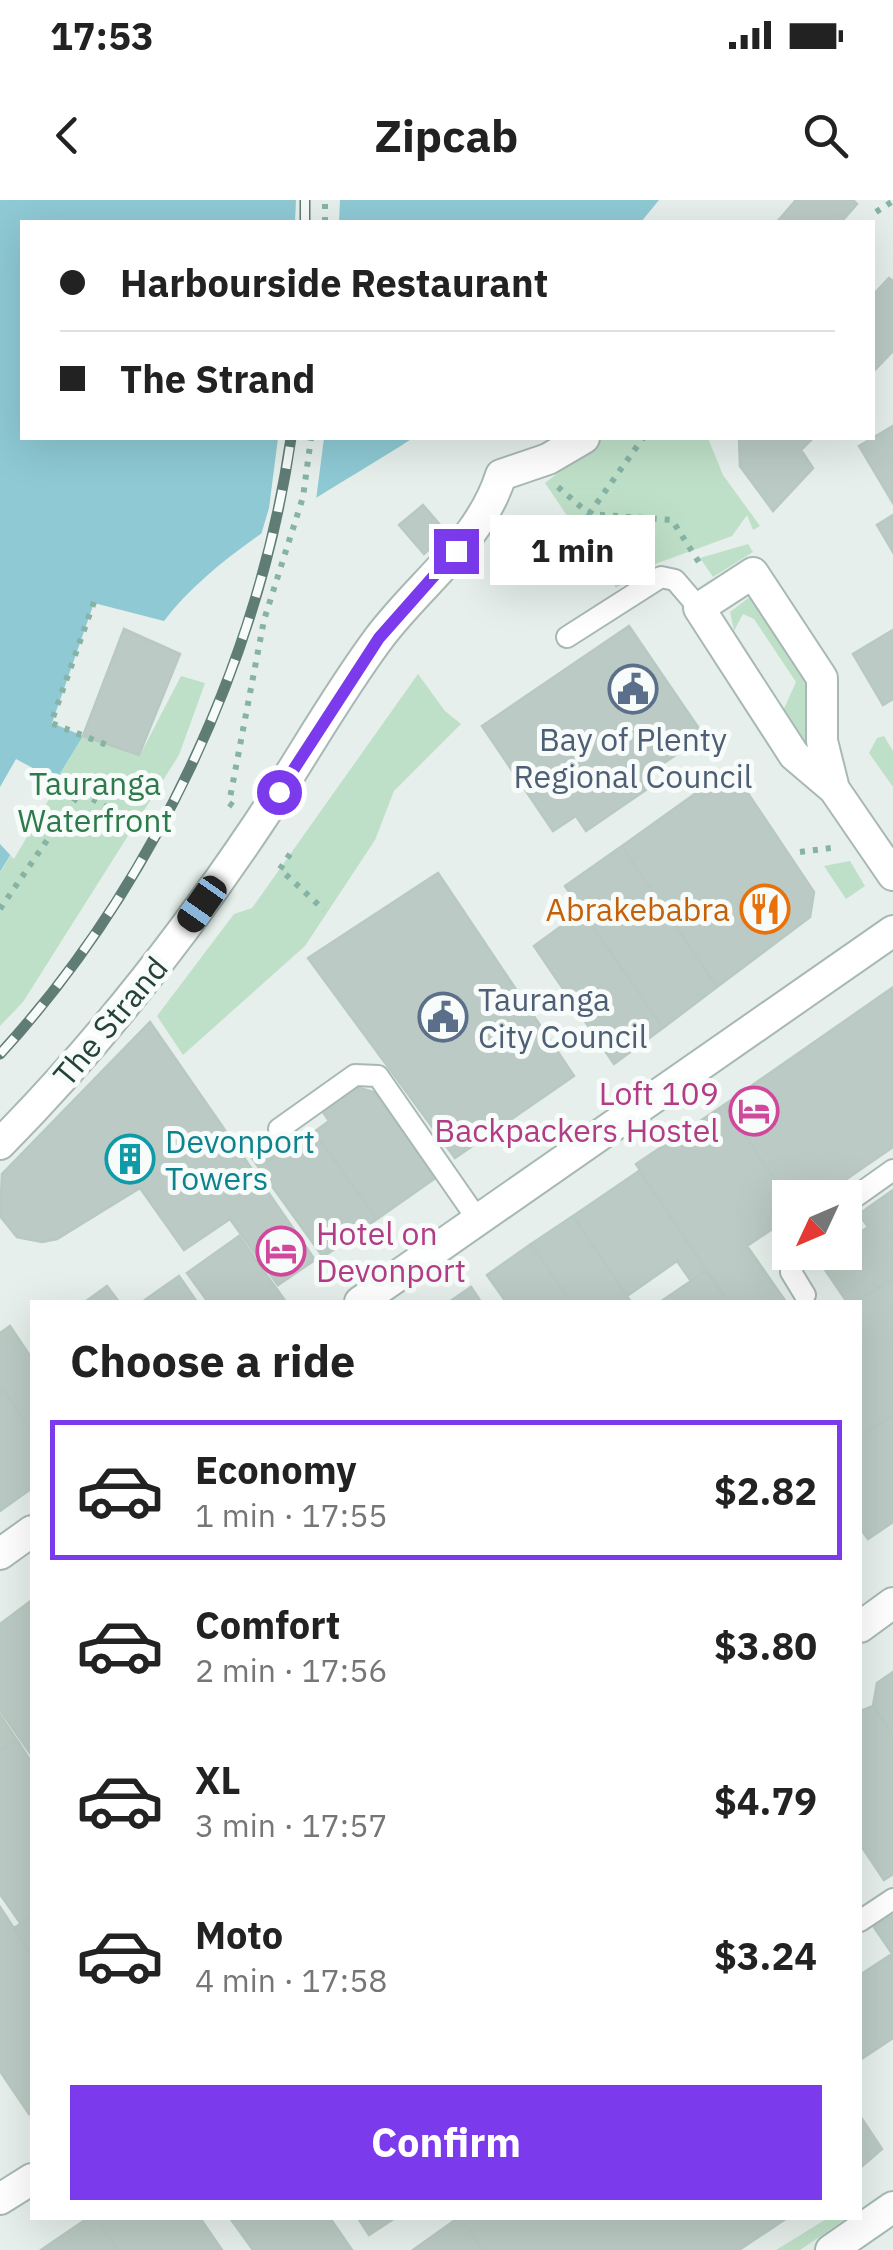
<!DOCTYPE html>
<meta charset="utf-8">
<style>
body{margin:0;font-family:"IBM Plex Sans",sans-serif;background:#f6f6f6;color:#222;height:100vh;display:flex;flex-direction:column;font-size:38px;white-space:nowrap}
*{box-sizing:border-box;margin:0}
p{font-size:32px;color:#767676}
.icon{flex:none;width:55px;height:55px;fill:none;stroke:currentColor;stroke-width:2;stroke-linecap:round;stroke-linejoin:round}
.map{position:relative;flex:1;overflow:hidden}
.panel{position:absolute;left:30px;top:1100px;width:832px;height:920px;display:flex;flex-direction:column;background:#fff;border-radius:0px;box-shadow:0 10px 40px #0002}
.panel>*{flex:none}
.hud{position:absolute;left:20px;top:20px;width:855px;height:220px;border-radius:0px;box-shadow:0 10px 40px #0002;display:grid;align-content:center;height:220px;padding:0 40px;background:#fff}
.needle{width:65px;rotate:226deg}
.controls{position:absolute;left:772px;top:980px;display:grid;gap:20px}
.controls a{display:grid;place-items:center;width:90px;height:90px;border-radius:0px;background:#fff;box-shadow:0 10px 40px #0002;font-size:50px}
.end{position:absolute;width:45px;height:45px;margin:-22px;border:12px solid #7c3aed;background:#fff;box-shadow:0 0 0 5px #fff}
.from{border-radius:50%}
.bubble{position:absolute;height:70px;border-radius:0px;background:#fff;box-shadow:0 10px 40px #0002;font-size:32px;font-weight:800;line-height:70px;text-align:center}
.car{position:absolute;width:30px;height:60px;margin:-30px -15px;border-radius:12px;box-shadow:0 0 8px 2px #0007;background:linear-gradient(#222 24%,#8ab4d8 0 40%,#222 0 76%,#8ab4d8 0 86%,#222 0)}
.hud b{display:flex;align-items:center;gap:35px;height:95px;font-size:38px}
.hud b+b{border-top:2px solid #e0e0e0}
.hud i{width:25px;height:25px;background:#222}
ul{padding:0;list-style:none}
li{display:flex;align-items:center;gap:30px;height:140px;margin:0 20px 15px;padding:0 20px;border:5px solid transparent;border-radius:0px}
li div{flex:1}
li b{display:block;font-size:38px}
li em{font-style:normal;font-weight:800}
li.current{border-color:#7c3aed}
li>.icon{width:90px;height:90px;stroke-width:1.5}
h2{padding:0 40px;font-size:45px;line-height:120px}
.button{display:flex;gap:20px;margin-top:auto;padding:20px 40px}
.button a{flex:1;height:115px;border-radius:0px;background:#7c3aed;color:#fff;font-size:40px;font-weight:800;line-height:115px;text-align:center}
.status{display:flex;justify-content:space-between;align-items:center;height:70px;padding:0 50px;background:#fff;direction:ltr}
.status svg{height:28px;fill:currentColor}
header{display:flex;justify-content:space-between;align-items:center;height:130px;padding:0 40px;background:#fff;font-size:45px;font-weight:800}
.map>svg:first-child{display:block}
.green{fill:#bfe0c8}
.water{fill:#8ec9d4}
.pier{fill:#e6efeb}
.building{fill:#bbcac4;stroke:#b8c9c2;stroke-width:2.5}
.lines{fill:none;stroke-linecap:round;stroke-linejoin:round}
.lane-casing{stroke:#a8b8b2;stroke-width:24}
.street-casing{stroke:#a8b8b2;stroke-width:34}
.secondary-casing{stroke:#a4bbb3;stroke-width:34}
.path{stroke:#86b3a5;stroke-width:6;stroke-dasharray:5 8;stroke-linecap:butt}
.lane{stroke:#fff;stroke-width:20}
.street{stroke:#fff;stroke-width:30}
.secondary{stroke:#fff;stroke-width:30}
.rail-casing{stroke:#5f7d75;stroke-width:11}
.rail{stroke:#f7fbf9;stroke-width:8;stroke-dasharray:22;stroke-linecap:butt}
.route{stroke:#7c3aed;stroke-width:12}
.labels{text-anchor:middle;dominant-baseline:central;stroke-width:10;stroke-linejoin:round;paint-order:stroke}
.service-label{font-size:32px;fill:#4e5e75;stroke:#f7fbf9}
.park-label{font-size:32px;fill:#2d7a4b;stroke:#f7fbf9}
.food-label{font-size:32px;fill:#c56008;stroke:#f7fbf9;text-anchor:end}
.street-label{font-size:32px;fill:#24423a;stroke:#f7fbf9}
.hotel-label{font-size:32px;fill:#b23c85;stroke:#f7fbf9;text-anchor:end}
.culture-label{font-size:32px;fill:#0d838f;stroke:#f7fbf9;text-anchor:start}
</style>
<div class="status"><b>17:53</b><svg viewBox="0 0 49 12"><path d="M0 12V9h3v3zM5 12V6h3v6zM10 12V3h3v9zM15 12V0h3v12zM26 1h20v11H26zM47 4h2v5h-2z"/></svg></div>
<header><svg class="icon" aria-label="back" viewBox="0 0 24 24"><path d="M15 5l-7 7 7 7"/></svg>Zipcab<svg class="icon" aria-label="search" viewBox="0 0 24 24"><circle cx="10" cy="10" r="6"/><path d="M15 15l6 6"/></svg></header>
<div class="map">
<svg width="893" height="2050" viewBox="0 0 893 2050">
<rect width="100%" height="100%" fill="#e6efeb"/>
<path class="green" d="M604 238H708L723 275 760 326 753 330 747 315 732 336 658 363 616 388 545 283Z
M748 344 753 352 713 377 700 358Z
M751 396 809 484 807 546 802 548 782 513 796 482 754 419 743 414 734 431 730 412Z
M418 474 445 511 461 524 394 591 375 640 305 746 183 855 157 816 234 714 252 708Z
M181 476 205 483 179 555 23 802 0 826V673L83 536 140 555Z
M884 536 893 551V587L869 553 877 538Z
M850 661 865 686 846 699 824 666Z
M828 2018H847L800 2050H776Z"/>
<path class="water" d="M0 0H659L641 22H22V238H413C335 289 221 346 164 421L94 403 52 523 83 536 0 672Z"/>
<path class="pier" d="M296 0H340L339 22H295Z
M278 238H324L315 308 258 345 269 308Z
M16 559 59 582 14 659 0 644V587Z"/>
<path class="building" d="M796 0H853L857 4 841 22H777Z
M889 78 893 81V151L872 173V96Z
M893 226V303L859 246Z
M813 238 801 250 813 268 773 311 740 266 739 239Z
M423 305 447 333 424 354 399 325Z
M893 315V352L877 325Z
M629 426 704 536 649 573 656 583 586 631 576 616 553 631 482 526Z
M124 429 180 454 139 555 83 536Z
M893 430V499L883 505 853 454Z
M731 568 814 692 810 717 717 787 622 646Z
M622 646 717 787 663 828 565 686Z
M438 673 574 876 455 958 308 758Z
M582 711 663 828 614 864 534 746Z
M892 788 893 947 819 998H790V1002L724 905Z
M150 822 315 1060 278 1085 230 1019 184 1050 140 988 57 1039 42 1042 17 1037 0 1016 2 974Z
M353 886 377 893 437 977 377 1019 314 932 329 921 321 909Z
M724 905 790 1002V1017L747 1046 786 1102H728L636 964Z
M314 932 377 1019 323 1057 259 968Z
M264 933 279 952 259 968 245 948Z
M639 971 706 1071 691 1081 677 1061 627 1096 573 1016Z
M893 990V1078L856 1102H847L819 1061 831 1052H845V1043L868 1027 859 1014Z
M573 1016 627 1096 631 1102H571L531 1044Z
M239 1036 286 1102H208L187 1073Z
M531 1044 571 1102H506L487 1075Z
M706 1071 728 1102H660L691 1081Z
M179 1076 197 1102H142Z
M893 1078V1215L860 1236V1102H856Z
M107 1086 119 1102H85Z
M471 1087 481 1102H449Z
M10 1126 32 1159V1231L0 1185V1133Z
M0 1185 32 1231V1288L0 1311Z
M893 1215V1322L868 1339 860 1328V1236Z
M32 1400V1556L0 1510V1424Z
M893 1472V1535L873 1506 877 1483Z
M873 1506 893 1535V1674L884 1680 860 1644V1511Z
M0 1515 17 1540 0 1550Z
M17 1540 32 1563V1716L21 1724 0 1694V1550Z
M0 1707 32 1756V1912L29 1914 0 1871Z
M893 1715V1755L874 1727Z
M32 1716V1756L14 1728Z
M892 1754 893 1838 860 1860V1775Z
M860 1916 882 1949 860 1968Z
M88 2018H96L118 2050H41Z
M96 2018H200L222 2050H118Z
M230 2018H330L352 2050H253Z
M358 2018H395L369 2035Z
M460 2018 482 2050H413L458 2018Z
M460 2018H787L739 2050H482Z"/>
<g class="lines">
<g class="lane-casing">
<path id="lane" d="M567 437 661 377 675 380 699 408
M279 929 355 875 378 876 478 1020
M845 1004 893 970
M799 1052 791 1072 805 1095
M860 1721 893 1699"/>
</g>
<g class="street-casing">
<path id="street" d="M834 589 822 541V478L753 373 699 408 794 555 834 589 893 675
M0 944C98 845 181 739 258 624 299 563 335 497 379 438 420 383 480 342 501 275L548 259 584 238
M360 1102 893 731
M0 1354 32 1331
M860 1427 893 1403
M0 1999 32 1979"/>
</g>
<g class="secondary-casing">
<path id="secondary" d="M831 2050 893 2007"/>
</g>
<path class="path" d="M876 12 893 1
M325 22V0
M558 287 589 314 672 320 700 364
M589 314 643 238
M94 402 51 523 107 545
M233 606 229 603 264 420 303 297 311 238
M800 652 838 647
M290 654 280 669 324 710
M0 709 80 592 135 623"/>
<use href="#lane" class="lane"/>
<use href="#street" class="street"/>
<use href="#secondary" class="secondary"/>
<g class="rail-casing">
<path id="rail" d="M305 0V22
M0 854C152 688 259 460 291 238"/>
</g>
<use href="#rail" class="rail"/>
</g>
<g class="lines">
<path class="route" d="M279 592 379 438 456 351"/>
</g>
<defs>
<g id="civic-ring" transform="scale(2.5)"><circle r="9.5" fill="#f7fbf9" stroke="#5c6f8a" stroke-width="1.5"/><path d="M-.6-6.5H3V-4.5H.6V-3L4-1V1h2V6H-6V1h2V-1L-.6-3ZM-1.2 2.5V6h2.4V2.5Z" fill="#5c6f8a"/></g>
<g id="restaurant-ring" transform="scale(2.5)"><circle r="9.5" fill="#f7fbf9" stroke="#e8710a" stroke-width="1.5"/><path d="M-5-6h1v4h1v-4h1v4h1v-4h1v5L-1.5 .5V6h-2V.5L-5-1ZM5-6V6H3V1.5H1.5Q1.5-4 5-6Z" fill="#e8710a"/></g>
<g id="hotel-ring" transform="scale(2.5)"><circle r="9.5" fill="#f7fbf9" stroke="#d1479c" stroke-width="1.5"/><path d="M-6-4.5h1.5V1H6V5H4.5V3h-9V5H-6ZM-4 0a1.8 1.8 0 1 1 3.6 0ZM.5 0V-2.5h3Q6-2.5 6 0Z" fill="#d1479c"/></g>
<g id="building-ring" transform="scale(2.5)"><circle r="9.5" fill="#f7fbf9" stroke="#0f9aa8" stroke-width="1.5"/><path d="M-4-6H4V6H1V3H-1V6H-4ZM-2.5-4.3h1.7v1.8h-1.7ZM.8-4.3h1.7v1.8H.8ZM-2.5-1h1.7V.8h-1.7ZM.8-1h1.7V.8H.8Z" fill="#0f9aa8"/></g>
</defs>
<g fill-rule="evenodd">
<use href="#civic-ring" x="633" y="489"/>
<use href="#restaurant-ring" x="765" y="709"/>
<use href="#civic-ring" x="443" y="817"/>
<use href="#hotel-ring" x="754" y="911"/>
<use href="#building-ring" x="130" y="959"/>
<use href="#hotel-ring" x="281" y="1051"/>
</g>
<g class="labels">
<g class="service-label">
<text x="633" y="539">Bay of Plenty<tspan x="633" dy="37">Regional Council</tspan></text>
<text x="478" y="799" text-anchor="start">Tauranga<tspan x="478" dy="37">City Council</tspan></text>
</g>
<g class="park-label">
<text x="95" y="583">Tauranga<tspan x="95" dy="37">Waterfront</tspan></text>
</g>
<g class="food-label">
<text x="730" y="709">Abrakebabra</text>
</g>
<g class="street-label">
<text transform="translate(110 821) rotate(-50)">The Strand</text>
</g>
<g class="hotel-label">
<text x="719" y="893">Loft 109<tspan x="719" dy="37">Backpackers Hostel</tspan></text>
<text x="316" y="1033" text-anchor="start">Hotel on<tspan x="316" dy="37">Devonport</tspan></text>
</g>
<g class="culture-label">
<text x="165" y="941">Devonport<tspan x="165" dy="37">Towers</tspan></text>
</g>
</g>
</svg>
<div class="controls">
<a><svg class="needle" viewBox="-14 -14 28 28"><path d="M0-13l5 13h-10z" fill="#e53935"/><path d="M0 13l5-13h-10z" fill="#767676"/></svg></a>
</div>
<i class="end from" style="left:279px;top:592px"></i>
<i class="end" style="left:456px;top:351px"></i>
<div class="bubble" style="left:490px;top:315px;width:165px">1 min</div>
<i class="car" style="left:202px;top:704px;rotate:215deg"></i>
<div class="hud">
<b><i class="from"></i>Harbourside Restaurant</b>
<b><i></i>The Strand</b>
</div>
<section class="panel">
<h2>Choose a ride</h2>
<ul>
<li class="current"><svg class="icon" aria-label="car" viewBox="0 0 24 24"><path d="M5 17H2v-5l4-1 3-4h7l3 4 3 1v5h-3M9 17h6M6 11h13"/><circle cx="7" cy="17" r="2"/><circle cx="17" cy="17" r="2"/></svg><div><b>Economy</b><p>1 min · 17:55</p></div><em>$2.82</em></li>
<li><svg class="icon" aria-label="car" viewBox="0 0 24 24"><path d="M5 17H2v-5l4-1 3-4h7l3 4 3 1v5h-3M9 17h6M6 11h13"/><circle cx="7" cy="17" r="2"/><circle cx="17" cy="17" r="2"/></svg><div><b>Comfort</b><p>2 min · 17:56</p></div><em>$3.80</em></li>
<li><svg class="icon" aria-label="car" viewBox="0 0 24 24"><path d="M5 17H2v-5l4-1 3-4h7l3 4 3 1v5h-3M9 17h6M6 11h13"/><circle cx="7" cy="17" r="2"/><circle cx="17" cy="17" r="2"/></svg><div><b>XL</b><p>3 min · 17:57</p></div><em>$4.79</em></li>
<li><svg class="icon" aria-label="car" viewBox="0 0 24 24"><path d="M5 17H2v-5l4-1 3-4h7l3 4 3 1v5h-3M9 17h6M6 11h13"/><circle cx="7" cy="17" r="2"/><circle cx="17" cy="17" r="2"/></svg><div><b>Moto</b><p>4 min · 17:58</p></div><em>$3.24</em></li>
</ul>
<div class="button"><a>Confirm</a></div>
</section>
</div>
